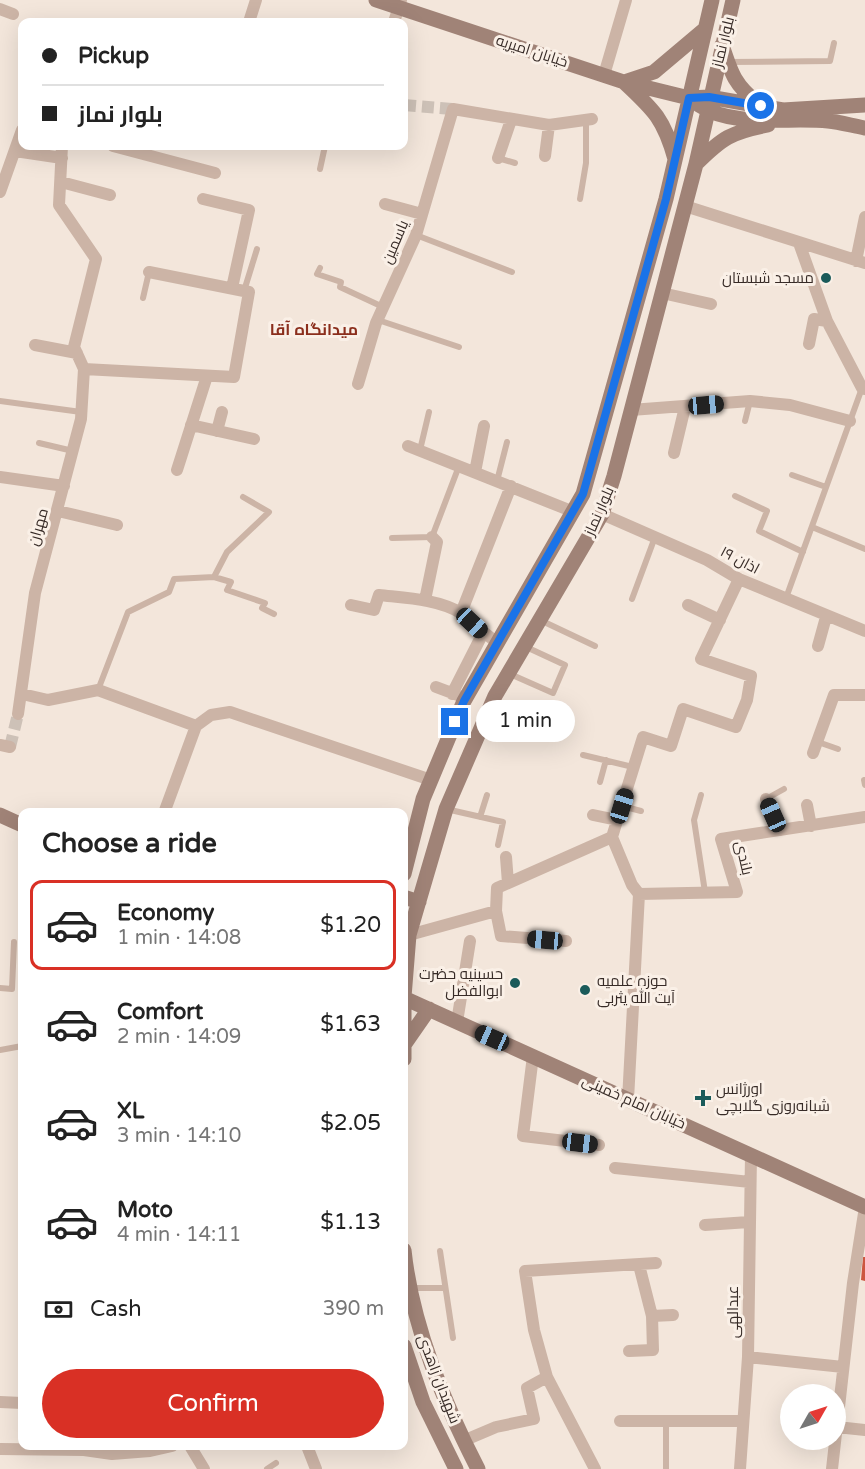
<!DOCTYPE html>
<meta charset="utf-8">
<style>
body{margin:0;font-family:"Varela Round",Cairo,sans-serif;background:#f6f6f6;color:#222;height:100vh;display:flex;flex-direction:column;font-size:22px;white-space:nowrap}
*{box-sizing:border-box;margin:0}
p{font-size:20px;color:#767676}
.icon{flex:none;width:33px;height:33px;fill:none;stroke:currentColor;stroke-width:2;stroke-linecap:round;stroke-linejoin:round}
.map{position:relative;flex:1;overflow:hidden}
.side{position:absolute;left:18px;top:808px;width:390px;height:642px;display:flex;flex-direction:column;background:#fff;border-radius:12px;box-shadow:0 6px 24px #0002}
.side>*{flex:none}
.hud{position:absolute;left:18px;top:18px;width:390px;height:132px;border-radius:12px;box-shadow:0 6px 24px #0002;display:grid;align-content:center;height:132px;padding:0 24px;background:#fff}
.needle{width:39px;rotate:51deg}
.tools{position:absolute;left:780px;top:1384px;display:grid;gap:12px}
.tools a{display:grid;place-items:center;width:66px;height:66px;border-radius:50%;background:#fff;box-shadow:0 6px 24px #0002;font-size:30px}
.end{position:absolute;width:27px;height:27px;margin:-14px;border:8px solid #1a73e8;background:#fff;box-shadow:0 0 0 3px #fff}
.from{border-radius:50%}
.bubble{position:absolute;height:42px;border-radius:21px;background:#fff;box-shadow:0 6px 24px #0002;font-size:20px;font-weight:600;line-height:42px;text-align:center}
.car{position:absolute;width:18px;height:36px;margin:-18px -9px;border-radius:8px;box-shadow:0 0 4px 2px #0007;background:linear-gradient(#222 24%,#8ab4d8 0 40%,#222 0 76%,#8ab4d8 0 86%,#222 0)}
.hud b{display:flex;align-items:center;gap:21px;height:57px;font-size:22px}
.hud b+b{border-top:2px solid #e0e0e0}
.hud i{width:15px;height:15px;background:#222}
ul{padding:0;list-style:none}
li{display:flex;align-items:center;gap:18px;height:90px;margin:0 12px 9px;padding:0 12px;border:3px solid transparent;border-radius:12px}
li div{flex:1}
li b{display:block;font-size:22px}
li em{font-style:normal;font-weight:600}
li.active{border-color:#d93025}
li>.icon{width:54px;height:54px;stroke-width:1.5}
h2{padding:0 24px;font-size:27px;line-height:72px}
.pay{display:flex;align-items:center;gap:15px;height:66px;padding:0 24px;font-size:22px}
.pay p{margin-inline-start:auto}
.cta{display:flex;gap:12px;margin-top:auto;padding:12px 24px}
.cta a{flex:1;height:69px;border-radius:36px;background:#d93025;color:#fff;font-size:24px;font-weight:600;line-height:69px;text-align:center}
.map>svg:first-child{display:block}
.building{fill:#cc5640}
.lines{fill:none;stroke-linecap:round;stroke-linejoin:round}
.minor-tunnel{stroke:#cdc1b7;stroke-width:12;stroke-dasharray:12 6;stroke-linecap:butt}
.service{stroke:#ccb4a6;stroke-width:6}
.minor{stroke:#ccb4a6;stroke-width:12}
.secondary{stroke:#a08377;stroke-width:15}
.route{stroke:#1a73e8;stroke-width:8}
.poi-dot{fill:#1b5b5a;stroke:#faf0e7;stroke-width:2}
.labels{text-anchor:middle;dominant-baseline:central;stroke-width:6;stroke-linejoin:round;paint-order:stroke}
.street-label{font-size:15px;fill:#372b27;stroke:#faf0e7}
.poi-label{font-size:15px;fill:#372b27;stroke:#faf0e7;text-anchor:end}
.neighbourhood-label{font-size:16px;font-weight:bold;fill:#8b2e1c;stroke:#faf0e7}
</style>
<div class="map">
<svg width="865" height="1469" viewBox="0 0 865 1469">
<rect width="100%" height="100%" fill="#f3e6db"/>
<path class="building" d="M863 1257H865V1281L861 1280Z"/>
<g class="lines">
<path class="minor-tunnel" d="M404 105 453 109
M10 747 18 714"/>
<path class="service" d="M727 62 830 61 834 43
M498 158 515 163
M320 169 325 146
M580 199 586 163V120
M416 235 512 272
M320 268 317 274 341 282 340 287 383 307
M244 291 257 249
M143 298 149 272
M378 320 459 347
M0 401 81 412
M745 421 750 401
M39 443 73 451
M420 450 429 412
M792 475 826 487
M497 481 507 442
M735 496 767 511 759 531 803 552
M812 527 865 549
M392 538 432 537 459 466
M214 577 231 582 227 590 265 603 262 608 274 614
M786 598 862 388
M632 599 655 537
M540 620 595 646
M510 674 553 693 565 665 524 646
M98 690 128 612 169 592 174 579 214 577 227 552 269 512 243 497
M818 742 838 749
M583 755 633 767
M864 780 865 785
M600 782 606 760
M701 795 694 820 705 892
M766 799 784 789
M622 806 641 811
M446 809 503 822 498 845
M480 817 487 795
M0 988 12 989 14 942
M0 1050 22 1046
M440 1251 453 1338
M410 1288H445
M267 1469 276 1463
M666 1469V1420"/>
<path class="minor" d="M0 9 13 14
M249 22 256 0
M394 22 401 0
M604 75 626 0
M113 146 215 173
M15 151 62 158
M545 156 549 125
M498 158 511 120
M61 182 110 195
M0 192 22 130
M203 199 249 210 232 288
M385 204 422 214
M685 206 865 263
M799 243 827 321 862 388 865 389
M856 261 865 217
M662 293 711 304
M809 344 814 319 827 321
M35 345 77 353
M84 369 234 377 249 292 149 272
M358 384 376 323 416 235 453 109 549 125 592 119
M631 410 750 401 790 405 850 421
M191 425 254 439
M217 431 222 412
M408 446 574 512
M674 453 685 407
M177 470 207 376
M475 472 484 426
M0 477 64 486
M58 511 117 525
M602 514 707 560 739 579 865 631
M425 600 437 542 432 537
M351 605 374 610 379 595C406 598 438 599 461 613 474 622 484 634 498 643
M688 605 720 620
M461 613 511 486
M818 646 826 617
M436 687 460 696
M22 694 48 700 98 690 196 726 164 813
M452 694 483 633
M18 714 35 593 81 419 84 369 74 347 96 259 59 205 62 146
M196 726 211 715 230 712 431 780
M0 745 10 747
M813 753 834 695H865
M766 799 780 830
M807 805 811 826
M593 815 617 820
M612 837 643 737 671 746 683 709 736 727 747 700 751 676 701 659 739 579
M506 857 508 883
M639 894 737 892 721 839 865 817
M409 935 496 911
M566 941 501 936 496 911 497 888 612 837 632 885 639 894
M457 1022 470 941
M533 1056 523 1136 599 1145
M628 1100 639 894
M615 1168 750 1182
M705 1225 749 1222
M652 1316 673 1315
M629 1351 653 1350 652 1316 639 1265
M748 1357 843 1367
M0 1402 22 1403
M620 1421H743
M837 1427 865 1430
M463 1441 496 1427 534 1419 527 1388 547 1377
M190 1446 204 1469
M307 1446 316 1469
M0 1449 84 1450 112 1454 150 1451 172 1446
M595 1469 547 1377 534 1330 525 1271 656 1263
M740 1469 748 1357 751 1155
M832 1469 853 1283 865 1207"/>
<path class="secondary" d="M376 0 624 82 689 98 709 97 783 110 865 105
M722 45C731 73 735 86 759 104
M699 105C733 128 789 117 828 121 840 122 853 126 865 128
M675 159C664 119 654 110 624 82L654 72 705 29
M696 164C722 138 731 132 768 125
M0 815 22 825
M404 874 423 799 464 701 583 494 666 199 712 0
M404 897 419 902
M404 997 409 935 446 809 495 696 602 514 614 476 696 164 733 0
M404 998 865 1207
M404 1004V1059
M404 1045 429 1009
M404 1250C412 1326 443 1401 478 1469
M404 1346 423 1402 456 1469"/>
</g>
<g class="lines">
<path class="route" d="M455 722 464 701 583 494 666 199 689 98 709 97 761 106"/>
</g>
<g class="poi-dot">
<circle cx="826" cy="278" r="6"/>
<circle cx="515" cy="983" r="6"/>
<circle cx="585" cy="990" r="6"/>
<path d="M700 1089h6v6h6v6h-6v6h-6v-6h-6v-6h6z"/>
</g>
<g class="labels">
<g class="street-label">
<text transform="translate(723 42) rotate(-76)">بلوار نماز</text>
<text transform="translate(532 51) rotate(18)">خیابان امیریه</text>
<text transform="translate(395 242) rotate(-67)">یاسمین</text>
<text transform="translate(599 511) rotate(-66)">بلوار نماز</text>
<text transform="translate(38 527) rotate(-74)">مهران</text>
<text transform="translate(740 560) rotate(28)">اذان ۱۹</text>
<text transform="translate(744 858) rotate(77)">بلندی</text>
<text transform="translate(634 1102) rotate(24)">خیابان امام خمینی</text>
<text transform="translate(733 1312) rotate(-90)">عبدالهی</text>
<text transform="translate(439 1379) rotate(69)">شهیدان زاهدی</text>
</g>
<g class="poi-label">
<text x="814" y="278">مسجد شبستان</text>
<text x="503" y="974">حسینیه حضرت<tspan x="503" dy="17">ابوالفضل</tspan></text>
<text x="597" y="981" text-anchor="start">حوزه علمیه<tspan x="597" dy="17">آیت الله یثربی</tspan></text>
<text x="716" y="1089" text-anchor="start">اورژانس<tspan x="716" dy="17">شبانه‌روزی گلابچی</tspan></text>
</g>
<g class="neighbourhood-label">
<text x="314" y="330">میدانگاه آقا</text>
</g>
</g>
</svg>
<div class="tools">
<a><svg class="needle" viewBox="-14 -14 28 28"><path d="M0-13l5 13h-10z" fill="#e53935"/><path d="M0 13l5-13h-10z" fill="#767676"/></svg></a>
</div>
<i class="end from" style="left:761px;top:106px"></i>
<i class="end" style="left:455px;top:722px"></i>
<div class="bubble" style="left:476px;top:700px;width:99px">1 min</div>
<i class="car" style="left:706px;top:405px;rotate:85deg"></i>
<i class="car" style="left:472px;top:623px;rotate:133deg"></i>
<i class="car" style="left:622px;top:806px;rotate:17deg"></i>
<i class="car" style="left:773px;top:815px;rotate:336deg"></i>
<i class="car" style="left:545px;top:940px;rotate:275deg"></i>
<i class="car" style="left:492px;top:1038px;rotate:294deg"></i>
<i class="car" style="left:580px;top:1143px;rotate:97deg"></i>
<div class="hud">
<b><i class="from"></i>Pickup</b>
<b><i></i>بلوار نماز</b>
</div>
<section class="side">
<h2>Choose a ride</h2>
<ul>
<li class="active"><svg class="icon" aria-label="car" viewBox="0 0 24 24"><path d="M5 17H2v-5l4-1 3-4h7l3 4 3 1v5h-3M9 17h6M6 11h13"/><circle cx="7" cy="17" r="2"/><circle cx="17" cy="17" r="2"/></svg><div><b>Economy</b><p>1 min · 14:08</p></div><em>$1.20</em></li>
<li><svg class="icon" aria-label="car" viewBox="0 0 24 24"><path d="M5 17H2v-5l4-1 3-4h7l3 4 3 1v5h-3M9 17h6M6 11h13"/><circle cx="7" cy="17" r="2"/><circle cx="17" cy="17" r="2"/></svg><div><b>Comfort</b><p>2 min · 14:09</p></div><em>$1.63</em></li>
<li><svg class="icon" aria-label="car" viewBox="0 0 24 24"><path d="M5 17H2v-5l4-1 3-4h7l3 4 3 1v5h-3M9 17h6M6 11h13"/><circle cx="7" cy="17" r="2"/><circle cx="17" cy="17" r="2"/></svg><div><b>XL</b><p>3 min · 14:10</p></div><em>$2.05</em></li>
<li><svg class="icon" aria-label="car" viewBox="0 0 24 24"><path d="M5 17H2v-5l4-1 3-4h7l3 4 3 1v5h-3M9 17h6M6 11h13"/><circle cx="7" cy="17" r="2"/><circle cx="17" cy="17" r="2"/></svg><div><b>Moto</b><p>4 min · 14:11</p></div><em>$1.13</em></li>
</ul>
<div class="pay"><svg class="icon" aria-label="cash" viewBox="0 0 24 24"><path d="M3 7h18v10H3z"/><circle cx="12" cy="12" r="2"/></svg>Cash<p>390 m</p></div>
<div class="cta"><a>Confirm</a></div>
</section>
</div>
